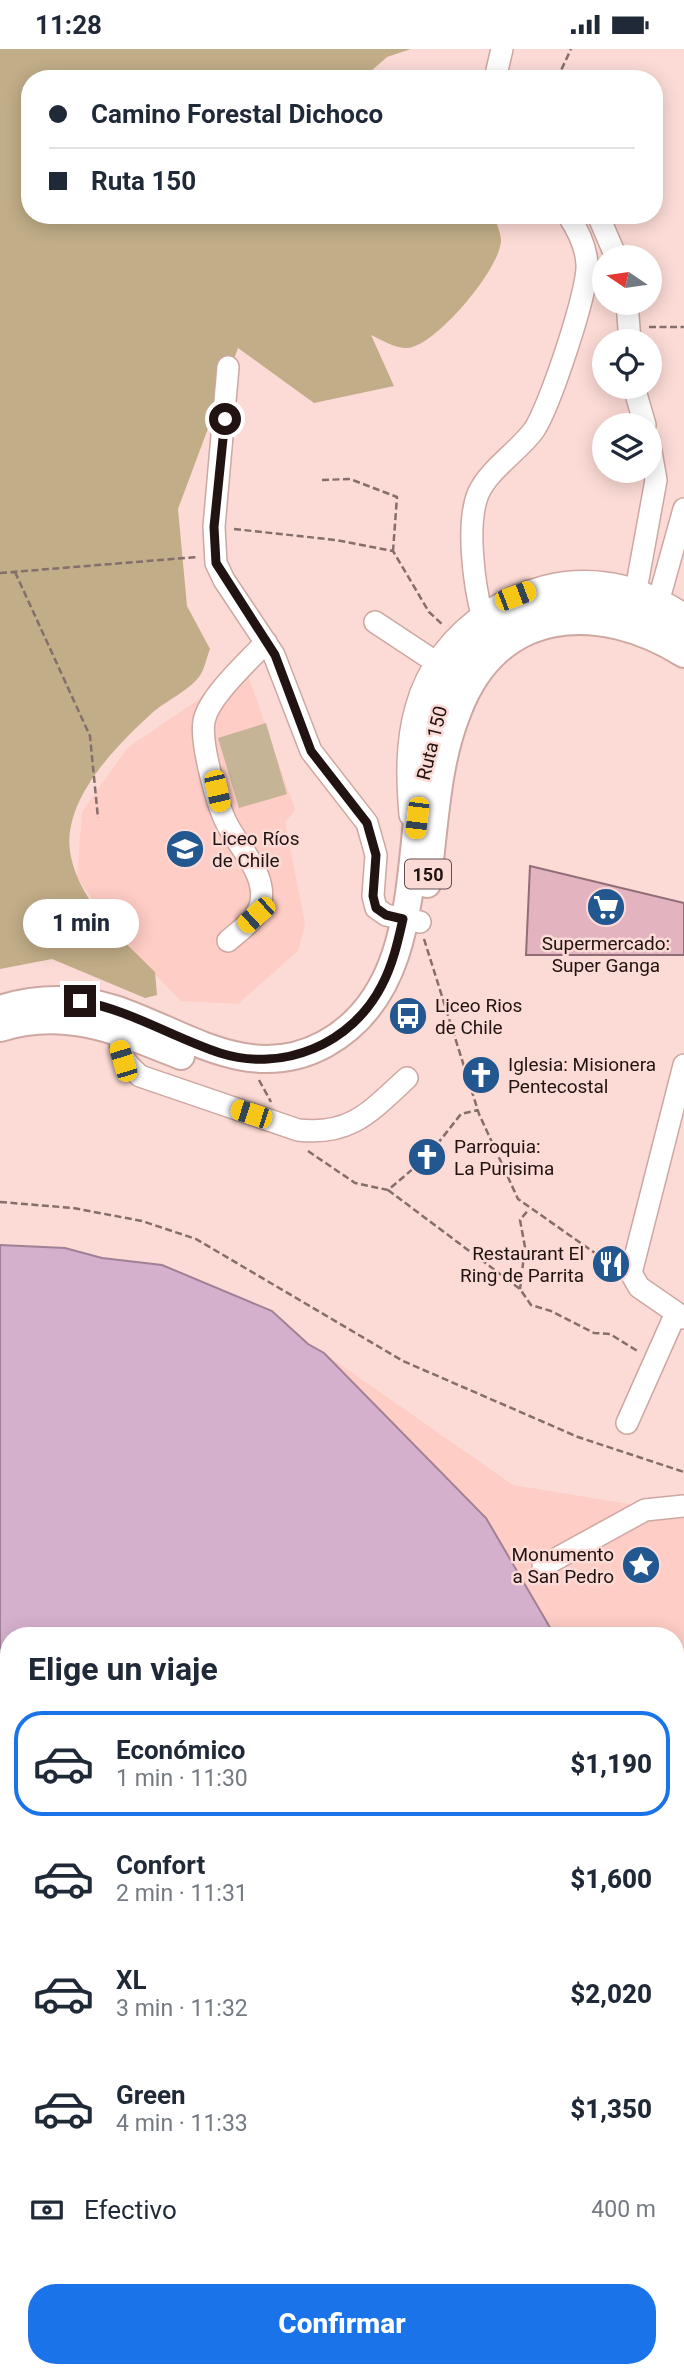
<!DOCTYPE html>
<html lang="es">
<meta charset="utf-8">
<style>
body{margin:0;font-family:Roboto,sans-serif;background:#f2f2f3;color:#1f2937;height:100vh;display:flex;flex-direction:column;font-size:26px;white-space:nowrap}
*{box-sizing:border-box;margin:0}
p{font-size:23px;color:#747a83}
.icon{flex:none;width:38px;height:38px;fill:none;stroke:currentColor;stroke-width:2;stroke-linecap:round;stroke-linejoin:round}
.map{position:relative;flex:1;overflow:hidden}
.details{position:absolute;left:0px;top:1578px;width:684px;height:751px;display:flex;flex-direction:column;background:#fff;border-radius:28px 28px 0 0;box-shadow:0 4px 18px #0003}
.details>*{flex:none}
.top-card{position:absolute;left:21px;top:21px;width:642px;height:154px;border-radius:28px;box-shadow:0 4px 18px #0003;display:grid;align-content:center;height:154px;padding:0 28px;background:#fff}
.needle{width:46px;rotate:283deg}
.controls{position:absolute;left:592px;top:196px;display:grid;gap:14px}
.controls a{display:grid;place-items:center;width:70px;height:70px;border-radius:50%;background:#fff;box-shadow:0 4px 18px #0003;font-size:35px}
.end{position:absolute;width:32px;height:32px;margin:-16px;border:9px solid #211311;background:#fff;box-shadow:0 0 0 4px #fff}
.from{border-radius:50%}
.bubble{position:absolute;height:49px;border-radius:24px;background:#fff;box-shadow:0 4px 18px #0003;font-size:23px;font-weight:800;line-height:49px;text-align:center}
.car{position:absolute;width:21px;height:42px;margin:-21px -10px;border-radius:9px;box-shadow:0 0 5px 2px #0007;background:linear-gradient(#f5c518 24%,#345 0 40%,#f5c518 0 76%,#345 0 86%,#f5c518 0)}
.top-card b{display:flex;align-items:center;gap:24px;height:66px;font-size:26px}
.top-card b+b{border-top:2px solid #e0e1e3}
.top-card i{width:18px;height:18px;background:#1f2937}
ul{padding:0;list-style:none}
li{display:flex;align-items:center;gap:21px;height:105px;margin:0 14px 10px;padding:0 14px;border:4px solid transparent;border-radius:28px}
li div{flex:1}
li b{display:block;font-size:26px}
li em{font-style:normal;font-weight:800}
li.active{border-color:#1a73e8}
li>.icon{width:63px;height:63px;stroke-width:1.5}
h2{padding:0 28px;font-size:32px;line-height:84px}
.pay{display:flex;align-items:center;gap:18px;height:77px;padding:0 28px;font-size:26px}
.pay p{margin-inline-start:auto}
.cta{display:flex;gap:14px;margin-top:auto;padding:14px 28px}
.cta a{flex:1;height:80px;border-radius:28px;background:#1a73e8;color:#fff;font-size:28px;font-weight:800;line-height:80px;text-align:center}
.status{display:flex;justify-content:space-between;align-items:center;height:49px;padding:0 35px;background:#fff;direction:ltr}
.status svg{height:19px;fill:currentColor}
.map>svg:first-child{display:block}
.built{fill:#fecdc5}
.green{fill:#c5b495}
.forest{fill:#c1ad87}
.water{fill:#d5b0cd;stroke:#9f8195;stroke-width:2}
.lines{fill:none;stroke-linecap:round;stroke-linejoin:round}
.stream{stroke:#9f8195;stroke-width:5}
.building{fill:#e3b4c0;stroke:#916e77;stroke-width:2}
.minor-casing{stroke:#cda7a0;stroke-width:24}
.major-casing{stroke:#cda7a0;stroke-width:30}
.path{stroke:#856e6b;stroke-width:2.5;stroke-dasharray:7 3.5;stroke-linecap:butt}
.minor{stroke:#fff;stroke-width:21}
.major{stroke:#fff;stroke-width:26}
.route{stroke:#211311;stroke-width:9}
.labels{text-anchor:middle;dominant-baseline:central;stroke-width:5;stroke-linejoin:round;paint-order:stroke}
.shield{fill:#fcdbd6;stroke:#634f4c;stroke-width:2}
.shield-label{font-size:18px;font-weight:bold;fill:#211311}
.street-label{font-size:19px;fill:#211311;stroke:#fcdbd6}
.poi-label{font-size:19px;fill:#211311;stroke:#fcdbd6;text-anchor:start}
</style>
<div class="status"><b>11:28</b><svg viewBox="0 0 49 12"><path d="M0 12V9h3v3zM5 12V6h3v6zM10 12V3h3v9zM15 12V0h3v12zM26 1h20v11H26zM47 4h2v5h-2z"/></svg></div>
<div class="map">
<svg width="684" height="2328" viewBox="0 0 684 2328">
<rect width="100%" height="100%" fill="#fcdbd6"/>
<path class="built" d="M241 606 295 761 285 773 305 875 298 902 238 955 181 952 116 885 77 828 82 763 127 699 198 651Z
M324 1304 513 1436 684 1464V1855L676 1829V1587H555L486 1469Z"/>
<path class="green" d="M266 674 287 745 239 759 218 689Z"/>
<path class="forest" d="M0 0H411L387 8 362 30H30V166H494C496 174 501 184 501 192 500 220 435 298 407 299 394 299 382 291 371 286L394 337 314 354 238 299 178 460 187 557 210 600C207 607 205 618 201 625 191 641 165 652 151 665 115 698 59 754 71 808 81 855 123 891 155 923L157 946 145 949 52 910 0 920Z"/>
<path class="water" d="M0 1196 65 1199 102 1209 162 1216 272 1262 308 1295 324 1304 486 1469 555 1587H9V2320H676V1829L684 1855V2328H0Z"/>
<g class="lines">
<path class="stream" d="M676 1676 684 1670"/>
</g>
<path class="building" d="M530 817 684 854V906H526Z"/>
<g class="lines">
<g class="minor-casing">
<path id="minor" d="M495 30 502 0
M598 166 616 208
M627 254 630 292
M228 318 214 478 216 514 224 531 274 606 311 702 367 774 376 806 373 847 376 859 386 866 420 873
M634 338 645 376
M636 541 656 431 649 391
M659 550 684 460
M482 566C474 535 466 475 478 445 489 420 518 403 534 381 549 359 589 241 587 215 586 197 578 181 568 166
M375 573 437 614
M410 766C407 730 406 694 416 659 437 579 524 523 605 534 633 537 660 550 684 565
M228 892C239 882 255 872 260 857 269 827 239 799 227 775 217 756 200 693 204 672 209 647 249 612 266 593
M121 983C118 1005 124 1013 140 1027L298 1081C351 1087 371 1062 407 1029
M684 1016 631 1224 639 1238 684 1269
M627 1374 676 1264
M543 1517 645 1461 684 1457"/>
</g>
<g class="major-casing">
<path id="major" d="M427 835C435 778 436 716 458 662 498 557 599 552 684 605
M0 960C37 948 78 948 115 960 184 983 250 1036 325 995 483 908 342 625 538 560 590 542 639 556 684 584
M0 979C66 958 121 983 181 1007"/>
</g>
<path class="path" d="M557 30 571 0
M649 278H684
M322 431 350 430 397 448 393 502
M234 480 336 491 393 502 429 563 444 577
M15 523 90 687 98 769
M0 524 197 508
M424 890 479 1065 518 1150 612 1216
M259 1031 271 1053
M308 1102 355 1134 388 1141 427 1108 461 1065 478 1061
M388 1141 520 1240 531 1256 551 1262 594 1284 610 1285 639 1303
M0 1153 73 1159 142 1172 196 1190 403 1312 578 1388 684 1423
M520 1240 525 1198 520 1171 529 1160"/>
<use href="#minor" class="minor"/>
<use href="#major" class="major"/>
</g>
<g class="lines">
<path class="route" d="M80 952C130 961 172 988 220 1004 283 1024 352 995 382 936 393 915 398 892 403 870L386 866 376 859 373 847 376 806 367 774 311 702 275 606 216 514 214 478 225 370"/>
</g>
<defs>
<g id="school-disc" transform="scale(2.0125)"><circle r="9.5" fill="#235790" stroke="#fcdbd6"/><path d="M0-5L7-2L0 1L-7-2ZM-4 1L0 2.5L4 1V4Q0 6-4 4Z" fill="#fff"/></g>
<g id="supermarket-disc" transform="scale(2.0125)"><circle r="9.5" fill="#235790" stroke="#fcdbd6"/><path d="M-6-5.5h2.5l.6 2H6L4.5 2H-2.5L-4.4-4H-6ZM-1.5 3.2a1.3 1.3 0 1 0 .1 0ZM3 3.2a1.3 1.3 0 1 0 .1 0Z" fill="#fff"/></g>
<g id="bus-disc" transform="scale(2.0125)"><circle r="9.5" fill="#235790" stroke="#fcdbd6"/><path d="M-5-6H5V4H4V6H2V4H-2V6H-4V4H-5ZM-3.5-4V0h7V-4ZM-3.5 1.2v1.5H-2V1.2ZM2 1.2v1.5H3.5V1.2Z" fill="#fff"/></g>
<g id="church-disc" transform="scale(2.0125)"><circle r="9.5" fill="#235790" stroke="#fcdbd6"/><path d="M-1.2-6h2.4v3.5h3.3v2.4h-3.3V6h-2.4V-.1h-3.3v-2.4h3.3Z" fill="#fff"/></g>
<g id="restaurant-disc" transform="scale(2.0125)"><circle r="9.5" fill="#235790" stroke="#fcdbd6"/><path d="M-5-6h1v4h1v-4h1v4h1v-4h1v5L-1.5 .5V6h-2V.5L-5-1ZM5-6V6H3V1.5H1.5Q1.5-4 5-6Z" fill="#fff"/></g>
<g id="sight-disc" transform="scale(2.0125)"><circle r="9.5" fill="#235790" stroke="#fcdbd6"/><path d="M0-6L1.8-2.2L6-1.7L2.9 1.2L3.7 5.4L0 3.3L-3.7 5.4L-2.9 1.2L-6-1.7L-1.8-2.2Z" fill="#fff"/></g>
</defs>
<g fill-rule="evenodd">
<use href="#school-disc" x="185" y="800"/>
<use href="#supermarket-disc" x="606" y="858"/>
<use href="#bus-disc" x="408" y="967"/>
<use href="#church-disc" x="481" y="1026"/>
<use href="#church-disc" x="427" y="1108"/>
<use href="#restaurant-disc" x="611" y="1215"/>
<use href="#sight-disc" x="641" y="1516"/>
</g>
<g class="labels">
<rect class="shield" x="405" y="810.5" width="46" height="29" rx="5"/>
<g class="shield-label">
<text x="428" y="825">150</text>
</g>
<g class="street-label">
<text transform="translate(432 694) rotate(-76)">Ruta 150</text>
</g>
<g class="poi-label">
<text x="212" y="789">Liceo Ríos<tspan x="212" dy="22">de Chile</tspan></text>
<text x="606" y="894" text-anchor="middle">Supermercado:<tspan x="606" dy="22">Super Ganga</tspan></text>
<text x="435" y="956">Liceo Rios<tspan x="435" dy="22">de Chile</tspan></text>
<text x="508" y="1015">Iglesia: Misionera<tspan x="508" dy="22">Pentecostal</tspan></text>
<text x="454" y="1097">Parroquia:<tspan x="454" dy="22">La Purisima</tspan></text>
<text x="584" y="1204" text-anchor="end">Restaurant El<tspan x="584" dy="22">Ring de Parrita</tspan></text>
<text x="614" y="1505" text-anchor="end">Monumento<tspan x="614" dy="22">a San Pedro</tspan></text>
</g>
</g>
</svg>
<div class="controls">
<a><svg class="needle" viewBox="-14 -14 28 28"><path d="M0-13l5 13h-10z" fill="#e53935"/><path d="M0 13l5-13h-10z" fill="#747a83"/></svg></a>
<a><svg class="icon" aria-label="locate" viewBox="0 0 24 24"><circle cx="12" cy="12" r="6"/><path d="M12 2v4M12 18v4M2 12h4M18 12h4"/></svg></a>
<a><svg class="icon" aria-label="layers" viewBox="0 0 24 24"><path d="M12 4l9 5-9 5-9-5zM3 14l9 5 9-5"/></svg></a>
</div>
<i class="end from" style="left:225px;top:370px"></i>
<i class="end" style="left:80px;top:952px"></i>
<div class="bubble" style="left:23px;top:850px;width:116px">1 min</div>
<i class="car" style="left:515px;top:547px;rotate:69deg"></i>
<i class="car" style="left:217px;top:742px;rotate:167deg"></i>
<i class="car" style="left:417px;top:769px;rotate:187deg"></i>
<i class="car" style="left:256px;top:866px;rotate:228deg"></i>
<i class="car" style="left:123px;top:1012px;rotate:343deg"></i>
<i class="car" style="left:251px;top:1065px;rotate:288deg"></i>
<div class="top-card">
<b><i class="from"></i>Camino Forestal Dichoco</b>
<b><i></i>Ruta 150</b>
</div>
<section class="details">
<h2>Elige un viaje</h2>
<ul>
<li class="active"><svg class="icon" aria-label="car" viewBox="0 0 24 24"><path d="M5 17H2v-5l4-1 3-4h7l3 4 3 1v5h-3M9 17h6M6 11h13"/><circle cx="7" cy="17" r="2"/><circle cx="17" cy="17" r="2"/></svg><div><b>Económico</b><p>1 min · 11:30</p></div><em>$1,190</em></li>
<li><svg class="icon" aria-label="car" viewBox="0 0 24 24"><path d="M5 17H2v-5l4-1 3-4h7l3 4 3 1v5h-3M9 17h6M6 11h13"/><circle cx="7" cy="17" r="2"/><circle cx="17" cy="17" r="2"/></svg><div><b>Confort</b><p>2 min · 11:31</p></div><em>$1,600</em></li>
<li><svg class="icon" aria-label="car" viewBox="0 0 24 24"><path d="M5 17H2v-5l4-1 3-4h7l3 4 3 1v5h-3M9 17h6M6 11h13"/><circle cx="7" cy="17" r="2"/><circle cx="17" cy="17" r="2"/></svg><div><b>XL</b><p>3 min · 11:32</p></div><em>$2,020</em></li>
<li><svg class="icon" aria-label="car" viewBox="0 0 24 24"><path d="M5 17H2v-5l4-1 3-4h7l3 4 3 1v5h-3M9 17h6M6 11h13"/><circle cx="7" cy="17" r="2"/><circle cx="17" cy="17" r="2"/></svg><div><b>Green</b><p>4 min · 11:33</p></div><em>$1,350</em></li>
</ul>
<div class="pay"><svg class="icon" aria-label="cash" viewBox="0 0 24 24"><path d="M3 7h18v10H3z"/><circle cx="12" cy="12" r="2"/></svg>Efectivo<p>400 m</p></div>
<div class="cta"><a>Confirmar</a></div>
</section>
</div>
